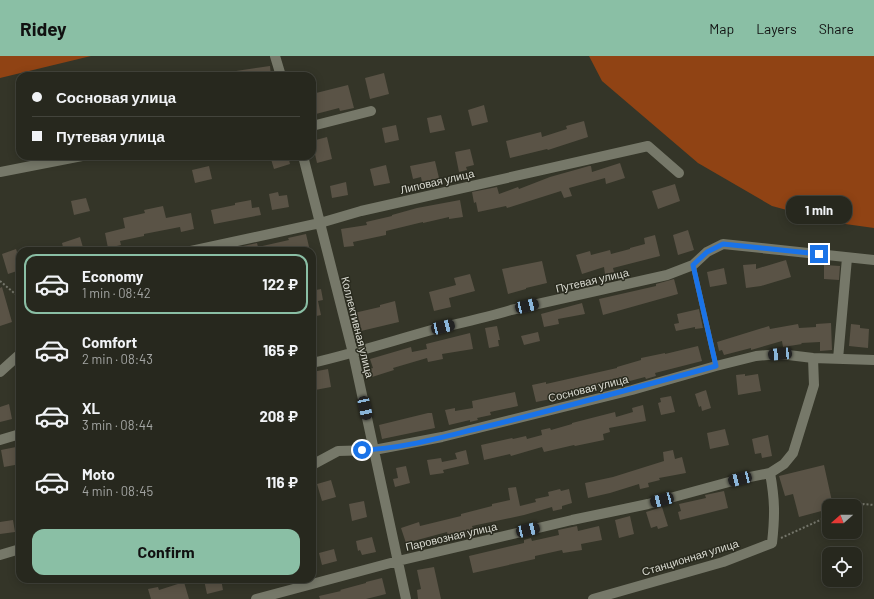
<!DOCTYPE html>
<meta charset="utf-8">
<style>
body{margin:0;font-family:Barlow,sans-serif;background:#33342b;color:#f1f3f6;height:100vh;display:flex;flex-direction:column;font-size:15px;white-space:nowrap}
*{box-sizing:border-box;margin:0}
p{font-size:13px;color:#a4a6a4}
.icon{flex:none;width:22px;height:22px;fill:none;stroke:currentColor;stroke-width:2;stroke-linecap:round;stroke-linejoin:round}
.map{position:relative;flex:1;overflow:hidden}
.sheet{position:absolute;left:16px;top:191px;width:300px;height:336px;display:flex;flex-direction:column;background:#27281e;border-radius:12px;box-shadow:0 2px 10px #0003,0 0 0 1px #43443c}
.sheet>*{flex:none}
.hud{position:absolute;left:16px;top:16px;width:300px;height:88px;border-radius:12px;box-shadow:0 2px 10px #0003,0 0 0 1px #43443c;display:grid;align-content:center;height:88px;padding:0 16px;background:#27281e}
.needle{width:26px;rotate:249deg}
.buttons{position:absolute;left:822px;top:443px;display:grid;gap:8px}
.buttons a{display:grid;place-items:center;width:40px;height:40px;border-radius:8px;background:#27281e;box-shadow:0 2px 10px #0003,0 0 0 1px #43443c;font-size:20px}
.end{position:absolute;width:18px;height:18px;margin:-9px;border:5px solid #1a73e8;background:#fff;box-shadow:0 0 0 2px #fff}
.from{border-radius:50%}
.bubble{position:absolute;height:28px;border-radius:12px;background:#27281e;box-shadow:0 2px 10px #0003,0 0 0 1px #43443c;font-size:13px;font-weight:700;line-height:28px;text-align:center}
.car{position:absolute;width:12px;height:24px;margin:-12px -6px;border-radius:5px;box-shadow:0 0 3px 1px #0007;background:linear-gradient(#222 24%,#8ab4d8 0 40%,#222 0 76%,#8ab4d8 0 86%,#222 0)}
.hud b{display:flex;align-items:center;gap:14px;height:38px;font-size:15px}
.hud b+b{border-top:1px solid #43443c}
.hud i{width:10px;height:10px;background:#f1f3f6}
ul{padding:7px 0 0;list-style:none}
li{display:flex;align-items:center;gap:12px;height:60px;margin:0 8px 6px;padding:0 8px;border:2px solid transparent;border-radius:12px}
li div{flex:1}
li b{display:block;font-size:15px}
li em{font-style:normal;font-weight:700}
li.current{border-color:#8abfa5}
li>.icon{width:36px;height:36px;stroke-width:1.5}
.action{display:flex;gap:8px;margin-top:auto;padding:8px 16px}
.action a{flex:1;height:46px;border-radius:12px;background:#8abfa5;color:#111;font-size:16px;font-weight:700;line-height:46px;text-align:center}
header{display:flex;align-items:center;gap:24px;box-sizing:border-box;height:56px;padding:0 20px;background:#8abfa5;color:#111}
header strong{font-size:19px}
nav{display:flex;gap:22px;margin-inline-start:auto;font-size:14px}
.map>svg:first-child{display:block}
.forest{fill:#904314}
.building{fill:#5a5346}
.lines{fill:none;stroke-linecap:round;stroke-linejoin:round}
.path{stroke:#74756a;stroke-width:2;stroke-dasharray:2 2;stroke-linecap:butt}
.lane{stroke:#767869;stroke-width:5}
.street{stroke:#767869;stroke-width:10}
.route{stroke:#1a73e8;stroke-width:5}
.labels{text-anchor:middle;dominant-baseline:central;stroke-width:3;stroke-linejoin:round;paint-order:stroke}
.street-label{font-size:11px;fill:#dadbd2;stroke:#2a2b1f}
</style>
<header>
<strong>Ridey</strong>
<nav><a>Map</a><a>Layers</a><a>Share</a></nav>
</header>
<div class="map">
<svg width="874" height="543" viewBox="0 0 874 543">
<rect width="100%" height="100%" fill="#343528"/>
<path class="forest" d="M0 0H91L0 22Z
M589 0H874V172L831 166 772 150 698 107 602 25Z"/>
<path class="building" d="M270 10 271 20H236V15Z
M384 17 389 38 370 43 365 22Z
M348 29 354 52 340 55 339 52 312 59V38Z
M484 49 488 66 472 70 468 54Z
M441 59 445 74 430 77 427 62Z
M584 65 588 81 548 94 547 93 510 102 506 85 541 76 542 81 567 73 566 70Z
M396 69 399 84 385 87 382 72Z
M327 81 332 103 317 107 312 85Z
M470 93 474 109 466 111 467 114 459 116 455 96Z
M270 100H288L290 108 274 113Z
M435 105 439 122 422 126 421 121 413 123 410 110Z
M620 107 625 122 606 128 605 122 569 132 572 140 564 142 561 135 507 152 506 150 478 156 476 146 474 147 472 136 497 131 499 138 518 131 519 133 550 121 589 110H591L592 116Z
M386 109 390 127 374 130 370 113Z
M209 110 212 123 195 127 192 114Z
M346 126 348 139 332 142 330 130Z
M675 128 680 145 658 153 652 135Z
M278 136 279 140 287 139 289 151 272 154 269 138Z
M86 142 90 155 74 159 71 145Z
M251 144 252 152 259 151 261 159 214 168 211 154 235 149V147Z
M460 144 463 161 449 163V161L423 167V166L386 175V179L353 186 354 190 344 191 341 173 367 169 366 166 392 160V159L417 152Z
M163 150 166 162 191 157 194 173 181 176 180 171 144 178V180L120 185 121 189 108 192 105 177 125 172 123 162 145 157 144 154Z
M688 174 694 194 678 199 673 179Z
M306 178 310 195H234V192L257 187 258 191 289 184 288 182Z
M655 179 660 200 613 212 614 216 605 218 604 211 582 218 576 199 590 195 591 199 610 194 611 198 630 193V192L645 188 644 182Z
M80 181 84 195H64L62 187Z
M16 193 18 199H20V214L8 218 2 198Z
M786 204 791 221 761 230 746 232 743 209 756 208V213Z
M542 205 547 227 526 232V233L508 238 502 213Z
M824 209 840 210 839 224 824 223Z
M724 212 727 228 710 231 707 216Z
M470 218 475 235 449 242 451 251 434 255 429 236 456 229 454 222Z
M674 223 678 238 603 259 599 243 656 230V228Z
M2 231 12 266 0 270V232Z
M315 232 316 234 321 233 323 244 318 245 321 259 312 261V233Z
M395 245 399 266 361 275 358 265H356L354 257 380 251V249Z
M582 247 585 258 558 263 559 268 544 271 541 258Z
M699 253 703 272 695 273V271L676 275 674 268 679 267 677 258Z
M831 267 832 294 820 295V286L801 287 802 288 783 291 782 285 751 294V292L724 299 722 294 719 295 717 286 769 270 770 273 798 268 799 272 816 271V268Z
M851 268 860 269V272L869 273 868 292 849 290Z
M497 270 500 284H498L499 290 489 292 485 272Z
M538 276 540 285 524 289 521 280Z
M470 277 473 293 442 298 443 303 428 306 427 302 393 312 394 314 372 321 369 313 373 312 370 303 411 291 412 296 427 293 426 288Z
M698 290 702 305 655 317 656 320 646 323 645 321 626 326 625 322 608 326V328L580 335 566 340 536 346 532 329 546 326V328L617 312V311L641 304V302L665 297V298Z
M328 313 331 331 315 334 312 316Z
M745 318V320L758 318 761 335 738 339 736 319Z
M706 334 711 352 702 355 701 350 699 351 695 338Z
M515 336 518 350 490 356 491 359 477 362 478 364 470 366V364L449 369 445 354 455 352V355L473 352 472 345Z
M671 340 675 356 661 359 658 347 661 346 660 342Z
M9 348 12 363 0 366V351Z
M643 349 646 365 609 372 610 376 603 378 604 384 575 390 574 389 544 396 542 391 511 400 510 398 484 404 481 389 512 382 513 383 526 380 527 383 542 379 541 374 550 372 551 374 572 368V367L615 356 616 361 633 356 632 352Z
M428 357H432L435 372 382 383 379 369Z
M725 373 729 389 710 393 707 377Z
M768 379 772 400 762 402 761 397 755 398 752 383Z
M16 391 20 408 4 411 1 394Z
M466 394 469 408 443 414 444 417 430 419 427 404 441 402 442 406 457 403 455 397Z
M673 394 675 403 682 401 686 417 659 422 660 424 648 427 649 431 640 433 639 428 610 437 588 442 585 427 613 421 664 405 663 396Z
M824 409 833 450H829V453L799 461 793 438 785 440 779 420Z
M406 410 410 427 395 431 393 423 398 422 396 412Z
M331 424 336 441 322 445 317 428Z
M516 431 520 450 536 446 535 443 549 440 548 436 560 433 561 435 569 433 572 447 562 450V453L553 455 552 451 524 459 472 470 474 476 466 478 465 476 448 480 447 476 406 487 401 472 419 466 420 470 461 460V458L492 450V448L510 444 508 432Z
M724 435 728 452 680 464 678 456 681 455 679 448 706 442 705 439Z
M364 445 367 461 352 465 349 448Z
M662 451 668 470 658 473 657 470 651 472 646 456Z
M630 460 634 478 619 482 615 464Z
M13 464 15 476 0 478V466Z
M577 470 578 475 599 470 602 484 581 488 582 494 563 497 562 494 535 500V503L473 517 469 500 524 487V484L531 482 532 485 559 479 558 474Z
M372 481 376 496 362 499 360 494 358 495 356 485Z
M334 493 337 505 322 509 319 497Z
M434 511 441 543H418L417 534 421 533 417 514Z
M382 522 386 538 366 543H320L319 540 341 535 340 534 366 527V526Z
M210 523H221L223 534 207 538 204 524Z
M184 526 189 543H151L148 533 158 531 159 534Z"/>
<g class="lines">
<path class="path" d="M0 225 20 242
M855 451 864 448 874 449
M781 482 829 460"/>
<path class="lane" d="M693 209 716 310"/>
<path class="street" d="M275 0 281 20
M312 70 371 55
M303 100 353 297 406 543
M0 116 82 100
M191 195 320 167 361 155 648 90 679 117
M838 303 847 202
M312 307C351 298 389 286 428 275 456 268 484 262 511 254L667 219 693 209 707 196 723 188 874 204
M0 316 20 298
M0 384 20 378
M312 409 338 395 374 394 442 381 632 334 716 310 756 300 780 298 813 302 874 304
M0 499 20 493
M256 543 398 505 572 464 648 448 740 423 770 417 784 408 793 397 814 329 813 302
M593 543 723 506 772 487C775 460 775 444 770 417"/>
</g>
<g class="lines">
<path class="route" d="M362 394C402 393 446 380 484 371 562 352 639 331 716 310L693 209 707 196 723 188 819 198"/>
</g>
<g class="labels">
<g class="street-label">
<text transform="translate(437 125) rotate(-13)">Липовая улица</text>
<text transform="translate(592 224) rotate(-13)">Путевая улица</text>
<text transform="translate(358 271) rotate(76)">Коллективная улица</text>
<text transform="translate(588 332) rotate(-14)">Сосновая улица</text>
<text transform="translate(451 480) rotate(-13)">Паровозная улица</text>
<text transform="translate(690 501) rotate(-17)">Станционная улица</text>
</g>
</g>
</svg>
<div class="buttons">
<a><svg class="needle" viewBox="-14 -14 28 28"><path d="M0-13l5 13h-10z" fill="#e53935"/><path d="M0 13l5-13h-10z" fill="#a4a6a4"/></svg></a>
<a><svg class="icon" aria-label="locate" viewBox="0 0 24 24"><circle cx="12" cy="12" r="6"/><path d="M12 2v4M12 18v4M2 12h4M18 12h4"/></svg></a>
</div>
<i class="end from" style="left:362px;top:394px"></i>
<i class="end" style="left:819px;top:198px"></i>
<div class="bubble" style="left:786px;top:140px;width:66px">1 min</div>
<i class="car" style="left:527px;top:250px;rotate:77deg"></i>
<i class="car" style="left:443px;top:271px;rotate:77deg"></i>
<i class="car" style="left:780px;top:298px;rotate:265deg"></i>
<i class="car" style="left:365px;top:352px;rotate:168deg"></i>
<i class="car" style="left:740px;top:423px;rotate:256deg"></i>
<i class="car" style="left:662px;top:444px;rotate:255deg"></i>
<i class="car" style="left:528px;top:474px;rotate:77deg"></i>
<div class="hud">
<b><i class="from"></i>Сосновая улица</b>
<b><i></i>Путевая улица</b>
</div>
<section class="sheet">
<ul>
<li class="current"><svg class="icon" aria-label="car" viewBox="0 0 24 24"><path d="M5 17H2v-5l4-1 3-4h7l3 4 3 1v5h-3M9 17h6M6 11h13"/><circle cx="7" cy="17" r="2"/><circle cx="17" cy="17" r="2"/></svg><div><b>Economy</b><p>1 min · 08:42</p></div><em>122 ₽</em></li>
<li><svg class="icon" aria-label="car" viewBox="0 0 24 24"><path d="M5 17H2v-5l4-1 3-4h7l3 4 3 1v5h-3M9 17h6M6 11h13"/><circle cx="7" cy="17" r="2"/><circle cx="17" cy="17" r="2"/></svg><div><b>Comfort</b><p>2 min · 08:43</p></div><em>165 ₽</em></li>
<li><svg class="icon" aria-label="car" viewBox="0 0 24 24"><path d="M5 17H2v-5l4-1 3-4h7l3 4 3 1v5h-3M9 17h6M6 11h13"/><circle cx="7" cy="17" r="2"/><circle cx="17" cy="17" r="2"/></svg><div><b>XL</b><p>3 min · 08:44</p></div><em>208 ₽</em></li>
<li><svg class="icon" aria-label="car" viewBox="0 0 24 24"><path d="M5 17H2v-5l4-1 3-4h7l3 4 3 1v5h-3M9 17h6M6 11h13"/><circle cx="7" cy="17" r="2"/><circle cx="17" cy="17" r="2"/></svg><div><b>Moto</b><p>4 min · 08:45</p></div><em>116 ₽</em></li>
</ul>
<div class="action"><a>Confirm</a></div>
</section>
</div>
